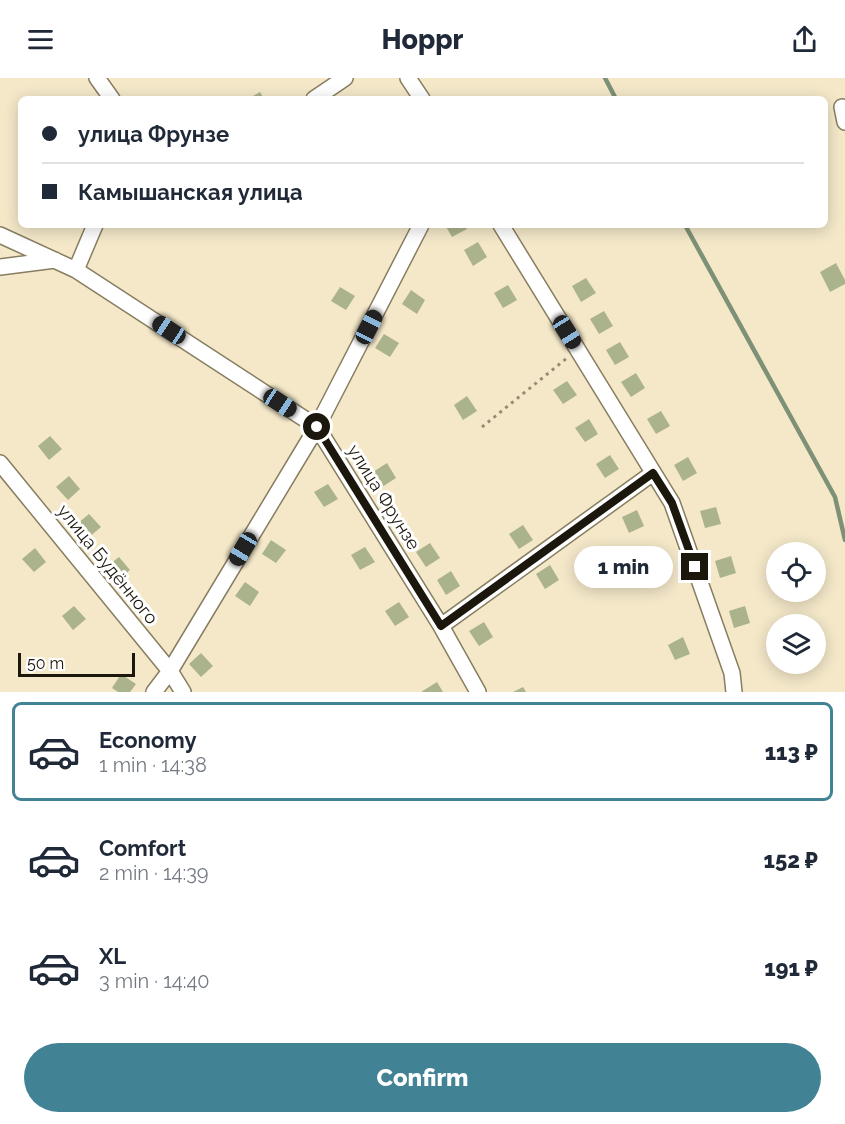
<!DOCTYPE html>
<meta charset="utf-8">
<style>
body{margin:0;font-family:Raleway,sans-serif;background:#f2f2f3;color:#1f2937;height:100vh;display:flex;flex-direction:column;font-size:22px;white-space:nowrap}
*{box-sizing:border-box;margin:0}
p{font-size:20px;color:#747a83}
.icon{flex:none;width:33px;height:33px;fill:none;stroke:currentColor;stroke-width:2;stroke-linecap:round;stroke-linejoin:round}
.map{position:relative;height:614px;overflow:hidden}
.drawer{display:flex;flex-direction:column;background:#fff;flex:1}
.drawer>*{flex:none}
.guide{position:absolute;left:18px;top:18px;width:810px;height:132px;border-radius:9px;box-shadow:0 3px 15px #0003;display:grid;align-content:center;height:132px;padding:0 24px;background:#fff}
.tools{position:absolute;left:766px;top:464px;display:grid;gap:12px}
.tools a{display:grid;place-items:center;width:60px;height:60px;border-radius:50%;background:#fff;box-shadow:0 3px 15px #0003;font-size:30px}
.scale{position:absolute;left:18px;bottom:15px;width:117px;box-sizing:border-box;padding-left:6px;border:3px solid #1b170c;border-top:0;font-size:16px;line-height:21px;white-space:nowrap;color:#1b170c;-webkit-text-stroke:4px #fff;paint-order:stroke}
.end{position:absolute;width:27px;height:27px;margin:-14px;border:8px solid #1b170c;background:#fff;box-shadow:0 0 0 3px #fff}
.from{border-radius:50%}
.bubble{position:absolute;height:42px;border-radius:21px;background:#fff;box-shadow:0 3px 15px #0003;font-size:20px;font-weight:800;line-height:42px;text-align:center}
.car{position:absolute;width:18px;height:36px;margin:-18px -9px;border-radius:8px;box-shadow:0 0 4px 2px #0007;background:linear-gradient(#222 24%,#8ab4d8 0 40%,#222 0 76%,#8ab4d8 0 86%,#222 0)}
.guide b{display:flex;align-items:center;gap:21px;height:57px;font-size:22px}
.guide b+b{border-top:2px solid #e0e1e3}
.guide i{width:15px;height:15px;background:#1f2937}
ul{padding:10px 0 0;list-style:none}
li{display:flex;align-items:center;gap:18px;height:99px;margin:0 12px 9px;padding:0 12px;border:3px solid transparent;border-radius:9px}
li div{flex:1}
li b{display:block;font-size:22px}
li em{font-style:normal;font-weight:800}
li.current{border-color:#418295}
li>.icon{width:54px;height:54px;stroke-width:1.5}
.button{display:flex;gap:12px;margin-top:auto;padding:12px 24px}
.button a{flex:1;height:69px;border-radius:36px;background:#418295;color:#fff;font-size:24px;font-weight:800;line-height:69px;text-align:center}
header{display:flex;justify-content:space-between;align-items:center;height:78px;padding:0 24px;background:#fff;font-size:27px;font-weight:800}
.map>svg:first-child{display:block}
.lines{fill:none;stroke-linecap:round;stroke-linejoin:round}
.stream{stroke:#7e9177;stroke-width:4.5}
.building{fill:#abb38c}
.minor-casing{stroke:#877d60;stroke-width:18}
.path{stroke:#958c76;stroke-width:3;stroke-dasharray:3 4.5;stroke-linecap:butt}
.minor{stroke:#fff;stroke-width:15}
.route{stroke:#1b170c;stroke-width:8}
.labels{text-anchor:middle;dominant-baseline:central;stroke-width:6;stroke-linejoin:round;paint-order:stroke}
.street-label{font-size:18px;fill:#1b170c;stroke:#fff}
</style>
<header><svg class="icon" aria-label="menu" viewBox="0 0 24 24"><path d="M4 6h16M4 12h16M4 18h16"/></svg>Hoppr<svg class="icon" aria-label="share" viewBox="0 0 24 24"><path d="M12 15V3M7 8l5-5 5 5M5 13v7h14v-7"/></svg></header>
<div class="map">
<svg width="845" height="614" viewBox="0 0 845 614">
<rect width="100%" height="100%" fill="#f4e8c9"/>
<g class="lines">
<path class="stream" d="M605 0 616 21
M685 147 835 419 845 462"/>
</g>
<path class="building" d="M260 14 264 21H248Z
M445 147H464L467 151 452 159Z
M478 164 487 179 473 188 464 172Z
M836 185 845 202V206L830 214 820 194Z
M586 200 596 215 581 224 572 208Z
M508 207 517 222 503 230 494 215Z
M340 209 355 218 346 232 331 223Z
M411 212 425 222 417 236 402 226Z
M604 233 613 248 599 256 590 241Z
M384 256 399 265 390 279 375 270Z
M620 264 629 279 615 287 606 272Z
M636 295 645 310 631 319 621 304Z
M567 303 577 317 563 326 553 312Z
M467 318 477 333 463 342 454 327Z
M661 333 670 348 656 356 647 341Z
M589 341 598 356 585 364 575 350Z
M50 358 62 371 49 382 38 368Z
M610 377 619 391 605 400 596 386Z
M688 379 697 395 683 403 674 387Z
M387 385 396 400 382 409 373 394Z
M69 398 80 411 68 422 56 409Z
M328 406 338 421 324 429 314 414Z
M716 429 721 446 705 450 700 433Z
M637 432 644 448 629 455 622 439Z
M89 436 101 449 88 460 77 446Z
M523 447 533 462 519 471 509 456Z
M271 462 286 472 276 485 262 476Z
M430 465 440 480 426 489 416 474Z
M365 469 375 484 360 492 351 477Z
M35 470 46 484 34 494 22 481Z
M653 473 661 489 646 496 638 480Z
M731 478 736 495 720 500 715 483Z
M119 479 130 492 117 503 106 489Z
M550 487 559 502 545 511 536 496Z
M451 493 460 508 446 517 437 502Z
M245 504 259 514 250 528 235 518Z
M399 524 409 539 395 548 385 533Z
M74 528 86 541 73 552 62 538Z
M745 528 750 545 734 550 729 533Z
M484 544 493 559 479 568 469 553Z
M683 559 690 576 675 582 668 567Z
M201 575 213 588 201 599 189 586Z
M121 596 136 606 130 614H118L112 610Z
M437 604 443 614H421Z
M523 609 526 614H513Z"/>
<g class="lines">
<g class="minor-casing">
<path id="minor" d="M97 0 112 21
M408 0 422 21
M314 21 345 0
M842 29 845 44
M95 147 76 192 317 349 441 548 478 614
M501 147 672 425 732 595 734 614
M0 157 76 192
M0 189 55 182
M0 385 170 593 183 614
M441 548 653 395
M154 614 170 593 317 349 421 147"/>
</g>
<path class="path" d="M482 349 567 280"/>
<use href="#minor" class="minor"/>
</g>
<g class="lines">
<path class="route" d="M317 349 441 548 653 395 672 425 695 489"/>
</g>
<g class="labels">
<g class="street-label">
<text transform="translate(384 419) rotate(58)">улица Фрунзе</text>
<text transform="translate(108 486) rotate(51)">улица Будённого</text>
</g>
</g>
</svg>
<div class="tools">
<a><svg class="icon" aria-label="locate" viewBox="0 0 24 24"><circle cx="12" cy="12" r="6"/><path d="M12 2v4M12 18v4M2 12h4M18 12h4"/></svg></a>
<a><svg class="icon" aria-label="layers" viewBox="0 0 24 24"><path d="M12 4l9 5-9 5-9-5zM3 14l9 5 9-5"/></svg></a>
</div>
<div class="scale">50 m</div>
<i class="end from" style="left:317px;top:349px"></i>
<i class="end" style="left:695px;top:489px"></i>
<div class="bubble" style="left:574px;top:468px;width:99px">1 min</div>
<i class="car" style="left:369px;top:249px;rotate:27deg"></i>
<i class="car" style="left:169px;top:252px;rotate:303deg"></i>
<i class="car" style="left:567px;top:254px;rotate:148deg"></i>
<i class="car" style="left:280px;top:325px;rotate:123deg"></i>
<i class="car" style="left:243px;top:471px;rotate:211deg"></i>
<div class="guide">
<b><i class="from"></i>улица Фрунзе</b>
<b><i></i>Камышанская улица</b>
</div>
</div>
<section class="drawer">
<ul>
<li class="current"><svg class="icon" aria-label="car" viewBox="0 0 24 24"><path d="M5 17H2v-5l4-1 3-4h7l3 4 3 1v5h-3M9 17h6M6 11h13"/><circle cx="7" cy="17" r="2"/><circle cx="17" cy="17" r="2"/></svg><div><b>Economy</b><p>1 min · 14:38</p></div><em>113 ₽</em></li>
<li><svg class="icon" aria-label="car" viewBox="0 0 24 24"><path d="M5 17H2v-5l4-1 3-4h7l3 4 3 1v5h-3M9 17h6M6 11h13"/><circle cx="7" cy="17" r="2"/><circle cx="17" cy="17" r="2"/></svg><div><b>Comfort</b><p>2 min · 14:39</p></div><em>152 ₽</em></li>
<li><svg class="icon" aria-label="car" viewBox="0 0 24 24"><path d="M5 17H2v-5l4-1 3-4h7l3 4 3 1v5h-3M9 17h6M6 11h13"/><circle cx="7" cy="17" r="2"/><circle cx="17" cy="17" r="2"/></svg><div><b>XL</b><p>3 min · 14:40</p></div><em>191 ₽</em></li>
</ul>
<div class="button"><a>Confirm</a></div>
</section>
